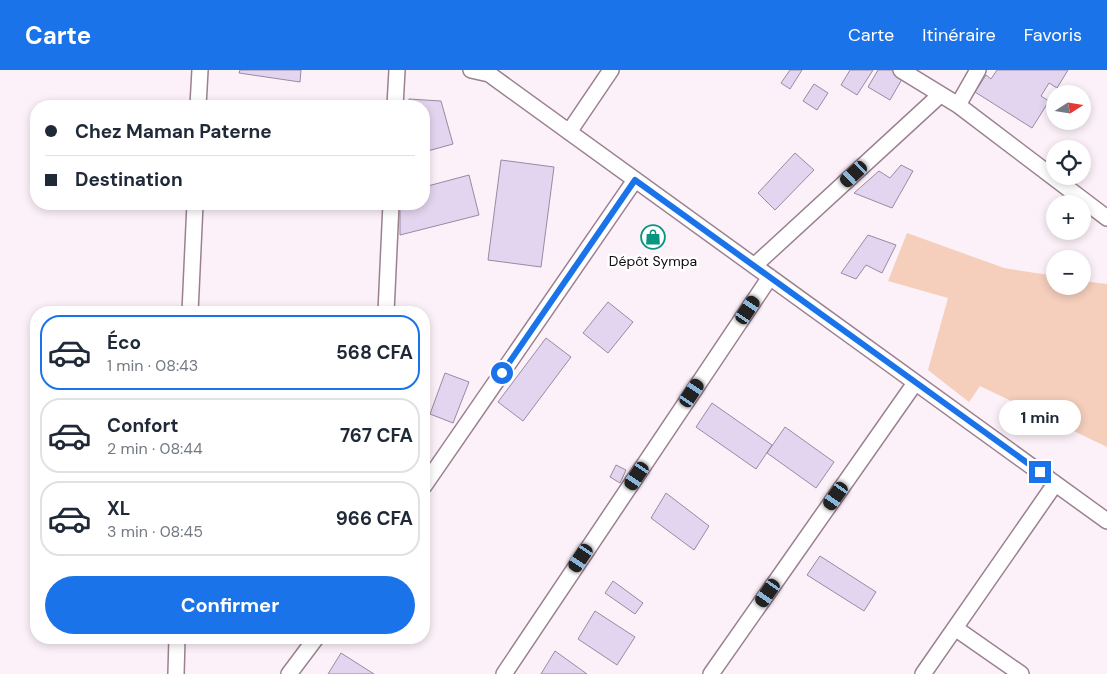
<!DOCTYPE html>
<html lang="fr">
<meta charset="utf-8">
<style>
body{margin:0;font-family:"DM Sans",sans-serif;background:#f2f2f3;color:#1f2937;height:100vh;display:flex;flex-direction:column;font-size:19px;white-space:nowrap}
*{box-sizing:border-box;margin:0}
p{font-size:16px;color:#747a83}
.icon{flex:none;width:28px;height:28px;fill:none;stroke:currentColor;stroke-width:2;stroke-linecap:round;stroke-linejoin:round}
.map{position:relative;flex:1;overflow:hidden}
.panel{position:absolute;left:30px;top:236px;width:400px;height:338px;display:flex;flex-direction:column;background:#fff;border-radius:20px;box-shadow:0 2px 8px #0003}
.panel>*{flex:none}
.guide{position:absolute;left:30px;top:30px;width:400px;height:110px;border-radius:20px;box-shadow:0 2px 8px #0003;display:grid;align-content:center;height:110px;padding:0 15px;background:#fff}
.needle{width:32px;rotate:78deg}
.fabs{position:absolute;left:1046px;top:15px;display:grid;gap:10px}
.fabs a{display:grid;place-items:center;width:45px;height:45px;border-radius:50%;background:#fff;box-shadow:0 2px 8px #0003;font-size:25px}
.end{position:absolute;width:22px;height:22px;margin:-11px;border:6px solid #1a73e8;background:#fff;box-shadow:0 0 0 2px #fff}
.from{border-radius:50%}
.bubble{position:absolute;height:35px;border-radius:18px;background:#fff;box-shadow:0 2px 8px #0003;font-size:16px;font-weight:700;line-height:35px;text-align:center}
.car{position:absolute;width:15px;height:30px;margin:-15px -8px;border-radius:6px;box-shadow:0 0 4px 1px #0007;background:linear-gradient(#222 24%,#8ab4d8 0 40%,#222 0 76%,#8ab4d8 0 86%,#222 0)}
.guide b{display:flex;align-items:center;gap:18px;height:48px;font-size:19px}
.guide b+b{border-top:1px solid #e0e1e3}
.guide i{width:12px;height:12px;background:#1f2937}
ul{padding:9px 0 0;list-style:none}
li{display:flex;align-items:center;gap:15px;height:75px;margin:0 10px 8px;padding:0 5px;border:2px solid #e0e1e3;border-radius:20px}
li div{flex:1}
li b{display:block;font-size:19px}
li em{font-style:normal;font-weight:700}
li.current{border-color:#1a73e8}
li>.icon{width:45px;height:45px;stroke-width:1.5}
.button{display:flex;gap:10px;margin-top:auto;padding:10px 15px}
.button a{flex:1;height:58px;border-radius:30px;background:#1a73e8;color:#fff;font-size:20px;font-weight:700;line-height:58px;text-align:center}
header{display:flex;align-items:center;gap:30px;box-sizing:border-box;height:70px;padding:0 25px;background:#1a73e8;color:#fff}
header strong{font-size:24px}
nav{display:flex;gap:28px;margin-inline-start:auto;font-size:18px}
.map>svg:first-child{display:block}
.green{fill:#f5cebc}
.building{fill:#e3d5ef;stroke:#978aa3}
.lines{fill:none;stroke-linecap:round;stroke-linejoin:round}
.minor-casing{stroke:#9b8190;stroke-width:18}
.minor{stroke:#fff;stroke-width:15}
.route{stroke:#1a73e8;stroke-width:6}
.labels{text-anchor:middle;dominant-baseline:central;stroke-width:5;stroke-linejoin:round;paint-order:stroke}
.poi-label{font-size:14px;fill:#11090e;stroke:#fff}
</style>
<header>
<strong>Carte</strong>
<nav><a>Carte</a><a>Itinéraire</a><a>Favoris</a></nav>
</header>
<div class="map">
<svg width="1107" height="604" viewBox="0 0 1107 604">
<rect width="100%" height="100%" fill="#fcf1f8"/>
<path class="green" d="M907 163 1004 198 1055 206V216H1082L1083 211 1107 214V377L980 316 969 332 928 300 948 228 888 211Z"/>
<path class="building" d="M240 0H301L300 12 239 3Z
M790 0H802L790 19 781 13Z
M850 0H873L857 25 841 15Z
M878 0H898L905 4 890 30 868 17Z
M997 0H1068L1057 18 1049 13 1041 26 1049 31 1032 58 975 22 986 5 991 9Z
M814 14 828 23 817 40 803 31Z
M409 29 441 31 453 74 424 82V36H408Z
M795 83 814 100 775 140 758 123Z
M501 90 554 97 541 197 488 190Z
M901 95 913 101 892 138 854 123 879 101 890 108Z
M469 105 479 145 400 165V134H424V117Z
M868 165 896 175 882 203 866 195 856 209 841 203Z
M608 232 633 252 608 283 583 263Z
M546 268 571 287 523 351 498 332Z
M445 303 469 312 453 353 430 344Z
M712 333 772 375 756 399 696 357Z
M785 357 834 392 816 418 767 383Z
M616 395 626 400 620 413 610 407Z
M666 423 709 456 694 480 651 448Z
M820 486 876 522 864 541 807 505Z
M613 511 643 533 635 544 605 523Z
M595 541 635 567 617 595 578 569Z
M555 581 587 604H541Z
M341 583 374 604H328Z"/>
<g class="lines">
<g class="minor-casing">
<path id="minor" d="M471 0 489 4 1107 451
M901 0 958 35 1107 148
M958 35 978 0
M198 36 200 0
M395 36 397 0
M569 62 611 0
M754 196 940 25
M190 242 195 134
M386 242 391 134
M424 416 635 110
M955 558 1021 604
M176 604 177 568
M289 604 316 568
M504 604 770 207
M711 604 915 313
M923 604 1055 414"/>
</g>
<use href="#minor" class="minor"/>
</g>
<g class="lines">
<path class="route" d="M502 303 635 110 1040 402"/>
</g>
<defs>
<g id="shop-ring" transform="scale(1.25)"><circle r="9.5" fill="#fff" stroke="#089581" stroke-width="1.5"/><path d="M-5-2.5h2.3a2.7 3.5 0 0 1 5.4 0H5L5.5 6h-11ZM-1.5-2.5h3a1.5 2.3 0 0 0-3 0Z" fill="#089581"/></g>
</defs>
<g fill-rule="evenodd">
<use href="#shop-ring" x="653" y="167"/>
</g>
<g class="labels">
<g class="poi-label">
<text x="653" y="191">Dépôt Sympa</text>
</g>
</g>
</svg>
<div class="fabs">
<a><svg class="needle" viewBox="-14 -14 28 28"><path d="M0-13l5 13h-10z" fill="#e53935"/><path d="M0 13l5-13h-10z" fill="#747a83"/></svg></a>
<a><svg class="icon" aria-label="locate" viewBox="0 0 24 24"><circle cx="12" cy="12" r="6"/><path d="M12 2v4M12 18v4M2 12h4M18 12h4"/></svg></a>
<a>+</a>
<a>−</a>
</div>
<i class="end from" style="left:502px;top:303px"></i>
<i class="end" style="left:1040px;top:402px"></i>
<div class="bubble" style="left:999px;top:330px;width:82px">1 min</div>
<i class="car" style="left:854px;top:104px;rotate:227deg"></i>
<i class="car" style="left:748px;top:240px;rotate:34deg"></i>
<i class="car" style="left:692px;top:323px;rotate:34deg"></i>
<i class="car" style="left:637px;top:406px;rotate:214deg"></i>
<i class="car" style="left:836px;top:426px;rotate:215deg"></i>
<i class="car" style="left:581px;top:488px;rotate:214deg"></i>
<i class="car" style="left:768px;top:523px;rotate:215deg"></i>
<div class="guide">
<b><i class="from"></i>Chez Maman Paterne</b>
<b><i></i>Destination</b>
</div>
<section class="panel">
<ul>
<li class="current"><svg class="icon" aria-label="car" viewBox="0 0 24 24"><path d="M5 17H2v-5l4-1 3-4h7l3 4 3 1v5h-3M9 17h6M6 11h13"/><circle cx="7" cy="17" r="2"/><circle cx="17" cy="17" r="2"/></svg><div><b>Éco</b><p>1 min · 08:43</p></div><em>568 CFA</em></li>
<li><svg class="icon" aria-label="car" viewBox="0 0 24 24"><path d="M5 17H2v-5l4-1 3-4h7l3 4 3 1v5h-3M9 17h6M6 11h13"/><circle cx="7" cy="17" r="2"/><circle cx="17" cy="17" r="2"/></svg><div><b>Confort</b><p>2 min · 08:44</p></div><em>767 CFA</em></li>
<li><svg class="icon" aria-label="car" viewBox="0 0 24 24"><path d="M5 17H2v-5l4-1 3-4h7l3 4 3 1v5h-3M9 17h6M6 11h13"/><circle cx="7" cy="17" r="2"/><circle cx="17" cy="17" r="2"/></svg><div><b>XL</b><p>3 min · 08:45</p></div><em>966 CFA</em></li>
</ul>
<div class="button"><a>Confirmer</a></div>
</section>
</div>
